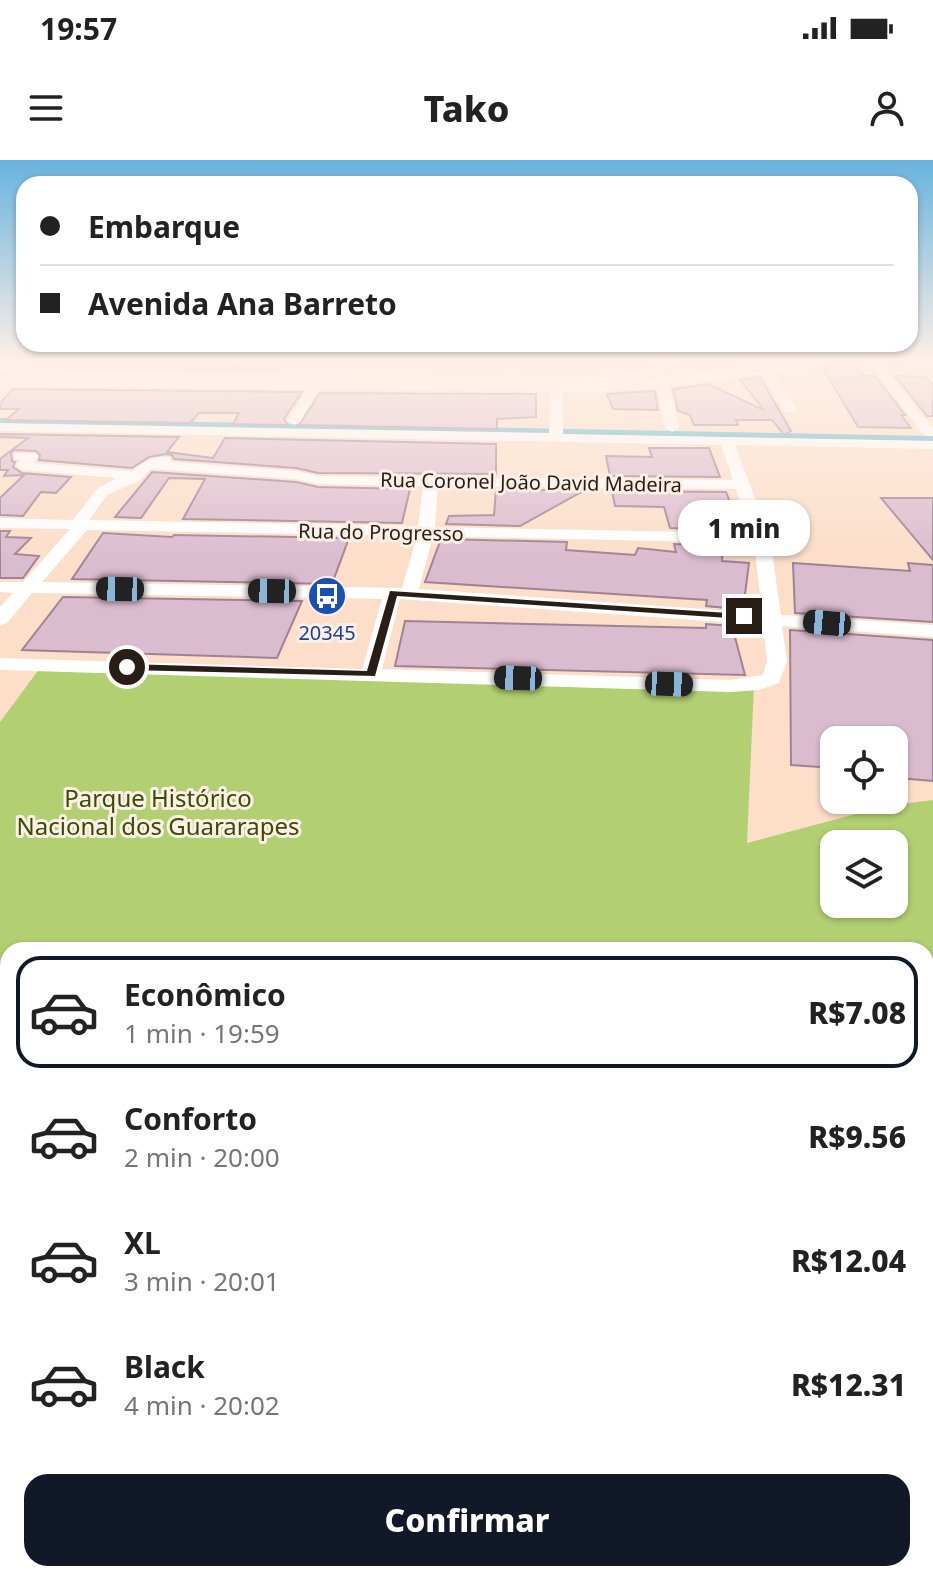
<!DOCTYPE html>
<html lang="pt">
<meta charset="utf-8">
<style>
body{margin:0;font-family:"Noto Sans",sans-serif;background:#f6f6f6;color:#222;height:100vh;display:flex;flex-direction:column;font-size:30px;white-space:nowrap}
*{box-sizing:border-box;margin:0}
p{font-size:26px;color:#767676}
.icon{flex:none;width:44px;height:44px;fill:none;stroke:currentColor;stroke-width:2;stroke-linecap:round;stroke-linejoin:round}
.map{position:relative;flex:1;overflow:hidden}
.sheet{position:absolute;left:0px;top:782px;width:934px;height:640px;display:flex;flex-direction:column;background:#fff;border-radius:24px 24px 0 0;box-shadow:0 2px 6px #0004}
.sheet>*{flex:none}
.banner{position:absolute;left:16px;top:16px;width:902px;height:176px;border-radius:24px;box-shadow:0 2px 6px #0004;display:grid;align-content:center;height:176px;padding:0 24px;background:#fff}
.buttons{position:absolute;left:820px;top:566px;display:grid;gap:16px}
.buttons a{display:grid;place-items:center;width:88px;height:88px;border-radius:16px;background:#fff;box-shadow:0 2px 6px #0004;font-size:40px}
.end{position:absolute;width:36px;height:36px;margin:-18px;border:10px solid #281e16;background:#fff;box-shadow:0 0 0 4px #fff}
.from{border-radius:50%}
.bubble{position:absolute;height:56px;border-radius:24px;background:#fff;box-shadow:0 2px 6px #0004;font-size:26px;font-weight:800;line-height:56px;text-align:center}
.car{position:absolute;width:24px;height:48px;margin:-24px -12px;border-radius:10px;box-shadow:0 0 6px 2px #0007;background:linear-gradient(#222 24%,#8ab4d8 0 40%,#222 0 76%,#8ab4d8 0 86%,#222 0)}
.banner b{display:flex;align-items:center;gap:28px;height:76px;font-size:30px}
.banner b+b{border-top:2px solid #e0e0e0}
.banner i{width:20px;height:20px;background:#222}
ul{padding:14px 0 0;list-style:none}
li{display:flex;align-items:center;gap:24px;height:112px;margin:0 16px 12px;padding:0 8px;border:4px solid transparent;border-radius:24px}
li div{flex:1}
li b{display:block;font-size:30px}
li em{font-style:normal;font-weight:800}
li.active{border-color:#111827}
li>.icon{width:72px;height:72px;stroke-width:1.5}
.primary-button{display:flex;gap:16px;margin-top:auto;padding:16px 24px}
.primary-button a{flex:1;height:92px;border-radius:24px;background:#111827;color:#fff;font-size:32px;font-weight:800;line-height:92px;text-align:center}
.status{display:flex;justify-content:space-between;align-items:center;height:56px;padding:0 40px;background:#fff;direction:ltr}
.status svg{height:22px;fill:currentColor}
header{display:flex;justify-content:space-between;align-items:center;height:104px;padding:0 24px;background:#fff;font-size:36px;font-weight:800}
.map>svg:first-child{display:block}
.green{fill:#b2d072;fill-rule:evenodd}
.water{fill:#48b2ce}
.building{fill:#dbbccf;stroke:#9f8294;stroke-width:2}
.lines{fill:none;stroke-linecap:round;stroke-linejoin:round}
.minor{fill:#fff;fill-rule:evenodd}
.major{fill:#fff;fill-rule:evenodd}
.route{fill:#281e16}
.labels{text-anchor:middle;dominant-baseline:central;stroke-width:6;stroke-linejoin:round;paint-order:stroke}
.far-street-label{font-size:20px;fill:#281e16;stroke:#fbefe7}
.far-transit-label{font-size:20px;fill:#164399;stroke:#fbefe7}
.park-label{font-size:24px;fill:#3a4c00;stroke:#fbefe7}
</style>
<div class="status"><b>19:57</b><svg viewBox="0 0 49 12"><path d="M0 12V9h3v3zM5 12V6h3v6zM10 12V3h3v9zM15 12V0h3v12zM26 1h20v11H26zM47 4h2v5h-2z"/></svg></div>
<header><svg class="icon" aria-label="menu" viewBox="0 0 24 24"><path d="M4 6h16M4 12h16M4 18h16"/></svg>Tako<svg class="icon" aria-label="person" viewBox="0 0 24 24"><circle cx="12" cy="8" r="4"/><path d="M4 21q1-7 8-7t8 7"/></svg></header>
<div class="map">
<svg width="933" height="1422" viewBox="0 0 933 1422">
<rect width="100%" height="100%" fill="#fcdec9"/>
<path class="green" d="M40 508 754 525 747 683 886 646 933 640V1422H0V562ZM834 684H894V744H834ZM8 790H926V1414H8Z"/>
<path class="water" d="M0 258 933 276V281L0 264Z"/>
<path class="building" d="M194 203 236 204 234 207 278 209H188Z
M837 205H855L864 216H875L905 255H901L911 268 858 267 823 208Z
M895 216 926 217 933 225V256H927Z
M760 217 791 271 784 275 772 260H736L738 265H694L690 255 678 251 673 229 708 224 764 250 740 220Z
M13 229 302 232 284 259 288 265 233 264 239 253H199L190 263 6 260 19 249H0V243Z
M655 231 658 250 613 249 607 234Z
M320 233 536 234V257L497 259V269L299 265Z
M0 274 179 277 167 292 213 298 225 278 496 284V314L318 313 296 308 174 299 172 295 166 294 149 297 132 308 39 300 40 295 36 291 14 290 11 293 12 301 15 302 13 307 22 313 71 317 56 333 41 332 23 356 0 355V338L24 315 4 316 8 310H0V299L28 278 0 277Z
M649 288H709L720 317 610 316 606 296 652 297Z
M152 312 296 322 318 327 410 329 402 363 183 359 205 319 169 318 141 358 115 357Z
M496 330H565L583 331 520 366 446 364 449 356 494 355Z
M612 331 726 332 737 359 725 358 724 370 670 368 664 347 615 346Z
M881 338H933V400Z
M0 371H10L6 377 31 378 15 394 39 396 23 418H0Z
M103 373 172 377 174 375 349 378 332 424 72 419Z
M441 379 567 382 566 390 635 395 638 388 676 392 674 384 723 385 722 401 749 403 744 442 725 441 727 448 706 446 707 440 425 422Z
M793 403 910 411 908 403 933 405V462L795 453Z
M63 437 302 441 277 498 22 490Z
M405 461 706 468V464L732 466 745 515 395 506Z
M790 470 933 480V621L899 618 894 580H834V608L791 605Z"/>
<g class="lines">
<path class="minor" d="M664 202H680L642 219 558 223 563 227V274L933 281V289L735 285 770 378 781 455 933 465V477L782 466 787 501 779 523 759 530 730 532 0 510V498L362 509 382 439 32 433 7 463 0 465V447L13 433 0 432V422H23L70 369 0 368V358L73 360 97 329 116 318 23 310 16 306 20 300 14 299V293L36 294 38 297 34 303 133 311C141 302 158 295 170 297L171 302 296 311 318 316 733 320 721 285 0 271V263L549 273 551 227 556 223 318 221 321 224 301 261 294 265 287 261 312 221 53 219 22 217 0 211V203L22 209 53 211 581 216 640 212ZM151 309 296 319 318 324 423 326 418 366 89 360 107 335 139 321ZM438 326 736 329 750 373 435 367ZM87 370 417 376 402 428 42 422ZM433 376 754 383 762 453 419 429ZM400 439 763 465 767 501 763 515 730 520 382 509Z
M868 202H880L933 268V276H925Z
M761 207H769L797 249 796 252H786L759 210Z
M662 218 668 222 679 268 672 272 665 268 656 222Z
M933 888V910L926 912V890Z
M8 918V943L0 945V920Z
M0 1043 8 1046V1083L0 1080Z
M78 1414H125L122 1422H75Z"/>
<path class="major" d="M783 202H827L819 207 637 230 590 232 0 226V216L590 222 637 220Z"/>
</g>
<linearGradient id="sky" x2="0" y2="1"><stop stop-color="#68b3de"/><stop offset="0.5" stop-color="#fef0e7"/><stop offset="1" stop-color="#fef0e7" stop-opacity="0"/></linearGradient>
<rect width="933" height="401" fill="url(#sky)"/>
<path class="route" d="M390 431 744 454 749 456 744 459 397 436 375 516 127 510 122 507 127 504 367 511Z"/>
<defs>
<g id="bus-disc" transform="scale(2)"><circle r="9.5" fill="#1a4fb4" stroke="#fbefe7"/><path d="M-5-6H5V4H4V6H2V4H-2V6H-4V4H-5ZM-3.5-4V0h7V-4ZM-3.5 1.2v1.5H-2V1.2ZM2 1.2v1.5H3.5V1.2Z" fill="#fff"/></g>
</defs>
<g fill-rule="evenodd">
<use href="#bus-disc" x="327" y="436"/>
</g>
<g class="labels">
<g class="far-street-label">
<text transform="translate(531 322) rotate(1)">Rua Coronel João David Madeira</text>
<text transform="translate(381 372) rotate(1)">Rua do Progresso</text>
</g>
<g class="far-transit-label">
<text x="327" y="472">20345</text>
</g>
<g class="park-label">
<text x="158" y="637">Parque Histórico<tspan x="158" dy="28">Nacional dos Guararapes</tspan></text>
</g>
</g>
</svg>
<div class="buttons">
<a><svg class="icon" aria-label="locate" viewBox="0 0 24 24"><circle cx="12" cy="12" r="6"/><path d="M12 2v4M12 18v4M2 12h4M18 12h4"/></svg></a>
<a><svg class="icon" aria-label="layers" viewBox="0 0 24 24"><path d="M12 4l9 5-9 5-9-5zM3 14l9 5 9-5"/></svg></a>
</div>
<i class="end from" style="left:127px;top:507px"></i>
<i class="end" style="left:744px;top:456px"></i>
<div class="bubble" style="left:678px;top:340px;width:132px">1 min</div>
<i class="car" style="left:120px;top:429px;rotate:271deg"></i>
<i class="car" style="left:272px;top:431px;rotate:271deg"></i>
<i class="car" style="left:827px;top:463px;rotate:275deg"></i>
<i class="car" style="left:518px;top:518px;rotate:272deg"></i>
<i class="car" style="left:669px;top:524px;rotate:92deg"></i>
<div class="banner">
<b><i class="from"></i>Embarque</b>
<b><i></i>Avenida Ana Barreto</b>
</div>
<section class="sheet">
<ul>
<li class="active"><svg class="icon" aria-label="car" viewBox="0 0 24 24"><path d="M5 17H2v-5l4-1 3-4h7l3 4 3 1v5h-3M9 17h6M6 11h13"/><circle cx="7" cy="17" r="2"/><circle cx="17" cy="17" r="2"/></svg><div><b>Econômico</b><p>1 min · 19:59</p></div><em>R$7.08</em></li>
<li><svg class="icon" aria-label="car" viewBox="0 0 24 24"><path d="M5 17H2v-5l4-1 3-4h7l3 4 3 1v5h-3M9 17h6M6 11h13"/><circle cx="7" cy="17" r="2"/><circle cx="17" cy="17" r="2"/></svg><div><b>Conforto</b><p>2 min · 20:00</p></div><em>R$9.56</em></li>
<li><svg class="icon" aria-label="car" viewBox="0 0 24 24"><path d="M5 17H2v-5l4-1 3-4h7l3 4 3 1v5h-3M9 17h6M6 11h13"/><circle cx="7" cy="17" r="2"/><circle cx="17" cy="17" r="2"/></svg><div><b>XL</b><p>3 min · 20:01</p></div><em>R$12.04</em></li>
<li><svg class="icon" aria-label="car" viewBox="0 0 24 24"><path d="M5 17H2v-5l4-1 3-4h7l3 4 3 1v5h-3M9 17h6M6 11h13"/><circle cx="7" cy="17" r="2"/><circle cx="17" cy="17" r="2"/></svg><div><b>Black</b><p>4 min · 20:02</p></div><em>R$12.31</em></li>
</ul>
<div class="primary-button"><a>Confirmar</a></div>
</section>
</div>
